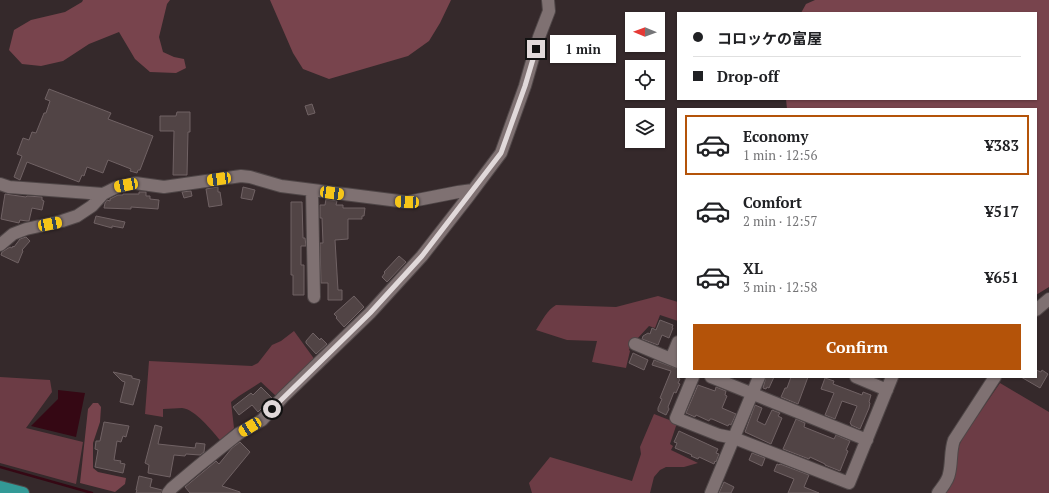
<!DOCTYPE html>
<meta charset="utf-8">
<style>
body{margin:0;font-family:"PT Serif","Noto Sans JP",serif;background:#f6f6f6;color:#202124;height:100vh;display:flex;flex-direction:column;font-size:15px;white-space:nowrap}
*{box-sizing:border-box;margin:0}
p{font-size:13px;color:#757577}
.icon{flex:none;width:22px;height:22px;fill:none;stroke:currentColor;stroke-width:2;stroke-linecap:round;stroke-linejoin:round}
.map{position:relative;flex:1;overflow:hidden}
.drawer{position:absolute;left:677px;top:108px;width:360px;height:270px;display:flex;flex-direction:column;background:#fff;border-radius:0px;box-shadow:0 1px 3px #0004}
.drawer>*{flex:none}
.banner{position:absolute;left:677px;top:12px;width:360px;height:88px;border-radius:0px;box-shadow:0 1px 3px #0004;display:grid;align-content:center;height:88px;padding:0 16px;background:#fff}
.needle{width:26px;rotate:271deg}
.buttons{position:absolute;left:625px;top:12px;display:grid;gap:8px}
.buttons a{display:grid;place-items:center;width:40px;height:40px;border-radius:0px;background:#fff;box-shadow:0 1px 3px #0004;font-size:20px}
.end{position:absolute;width:18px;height:18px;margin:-9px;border:5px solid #e1d9da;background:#111;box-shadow:0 0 0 2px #111}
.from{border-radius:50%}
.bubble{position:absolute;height:28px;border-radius:0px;background:#fff;box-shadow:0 1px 3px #0004;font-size:13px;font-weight:700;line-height:28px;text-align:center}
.car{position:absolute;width:12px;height:24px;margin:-12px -6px;border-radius:5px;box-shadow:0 0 3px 1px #0007;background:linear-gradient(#f5c518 24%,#345 0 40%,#f5c518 0 76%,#345 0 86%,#f5c518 0)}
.banner b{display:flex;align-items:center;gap:14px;height:38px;font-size:15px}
.banner b+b{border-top:1px solid #e0e0e0}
.banner i{width:10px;height:10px;background:#202124}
ul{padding:7px 0 0;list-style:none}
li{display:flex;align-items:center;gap:12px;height:60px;margin:0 8px 6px;padding:0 8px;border:2px solid transparent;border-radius:0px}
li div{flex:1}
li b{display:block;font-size:15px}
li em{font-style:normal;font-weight:700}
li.on{border-color:#b45309}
li>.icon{width:36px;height:36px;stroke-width:1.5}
.cta{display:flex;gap:8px;margin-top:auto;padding:8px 16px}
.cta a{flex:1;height:46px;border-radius:0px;background:#b45309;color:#fff;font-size:16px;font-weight:700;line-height:46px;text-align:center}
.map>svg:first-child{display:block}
.green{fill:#6c3c45}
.forest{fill:#78444d}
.water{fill:#350814}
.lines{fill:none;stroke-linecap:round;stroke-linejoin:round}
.stream{stroke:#350814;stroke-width:2.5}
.building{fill:#514445;stroke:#706264}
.minor-casing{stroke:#4f4647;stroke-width:14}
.highway-casing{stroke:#4f4647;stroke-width:14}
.minor{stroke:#7f7172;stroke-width:12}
.highway{stroke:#339996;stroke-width:12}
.route{stroke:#e1d9da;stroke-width:5}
</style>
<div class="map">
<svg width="1049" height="493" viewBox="0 0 1049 493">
<rect width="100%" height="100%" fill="#35292b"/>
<path class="green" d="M658 296 678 302V321L660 315 655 328 649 326 637 339 633 338 629 350 630 351 626 368 592 362 597 341 567 340 536 330C542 321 547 310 556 305L616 307Z
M294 331 315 360 276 396 261 382 239 396 231 402 234 428 220 440C212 431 195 409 182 408 176 408 170 409 163 409V417L145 414 149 361 252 366 258 363 272 345 281 341Z
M0 377 50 380 52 392 26 428 83 442 76 484 0 463Z
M1000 383 1049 412V493H944L957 450 963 437Z
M654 414 677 423 670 444 673 446 671 450 698 463 684 467H666L660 470 654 477 650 493H532L529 483 550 457 632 481 641 454 640 447Z"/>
<path class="forest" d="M83 0H170L167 4 159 37 163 52 174 57 184 59 186 68 176 73 150 72 135 59 119 32 89 44 63 61 41 66 22 64 9 50 14 30 31 20 65 12 82 2Z
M270 0H451L440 23 429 41 408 56 329 79 303 69 293 53Z
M815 0H1049V287L1036 295V109H787L786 99H1036V13H801L806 4Z
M93 403H98L101 407 100 422 93 443V468L98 472 126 478 125 484 115 492 80 483 88 409Z"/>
<path class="water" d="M58 390 85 393 76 437 31 426 58 399Z"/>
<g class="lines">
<path class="stream" d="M0 467 92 493"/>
</g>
<path class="building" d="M49 89 111 113 108 119 153 136 140 170H138L137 173 130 171 131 169 108 160 103 173 87 167 84 176 82 175 79 182 27 162 20 180 14 177 22 156 17 154 23 138 29 140 32 132 36 133 44 113H46L50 101 45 99Z
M312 104 315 113 308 115 305 106Z
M177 112H190V132H188L187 175H173L174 131H160V116H176Z
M218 187V192H220L222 205 209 207 206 189Z
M243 187 255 190 252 200 241 198Z
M191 191 192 196 184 198 182 192Z
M139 192H146V196H150V199L159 200 158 209 131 207V209L104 208 105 203 107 200 110 201V199L118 195H123V194H139Z
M5 194 26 197 27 196 42 197V200L44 201 42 210 32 208 29 221H27L20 220 19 223 1 219Z
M326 199 337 201 336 205H343V208H365L364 216H362V219H348V239L335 240 338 290H342V300H328V283H321L320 243H323L322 218H320V205H325Z
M291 202H302L303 238H305L306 246H301V265H304V295H293V275H291Z
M96 216 125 222 123 228 112 226V228L94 223Z
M26 237 30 241 22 250 23 251 18 263 1 255 2 252 10 247 12 248 13 246 14 247 20 239Z
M399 256 406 262 387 282 382 277 385 273 384 272Z
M354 296 364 307 344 327 336 318 337 317 334 314Z
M660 320 673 325 672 328H673L669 338 662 335 658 345 642 339 643 336 648 333 650 334 652 328 656 330Z
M313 333 320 340 321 338 327 344 316 354 306 343V341Z
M633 353 648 360 644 370 629 363Z
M654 360 678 369V378L680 379 678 383 680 384 676 393 674 392 668 407 669 409 666 415 658 411V408L662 399 660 398 671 371 652 365Z
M1036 370 1041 372 1042 370 1048 374 1040 388 1021 377H1036Z
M113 372 132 376V378L140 380 133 405 120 402 125 382 122 381Z
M766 377H774L769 388 767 387 766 389 763 388Z
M791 377H808L798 404 781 397 785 388H787Z
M825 378 834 381 833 384 862 395 863 392 871 395 869 402 870 403 869 408 860 429 851 425V424L850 423 857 406 842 401 835 419 825 415 834 393 821 389Z
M698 385 715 391 716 387 726 391 725 395 727 396 722 408 736 414 731 425 729 424 728 426 712 419H710L709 421 696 415 695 417 686 413Z
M261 387 272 398 258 412 252 405 239 415 233 407 251 393 253 395Z
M755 405 762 408 757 421 765 425 772 410 780 413 778 416 782 418 771 444 745 432Z
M796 419 805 423 804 427 834 439 836 435 850 441 846 450 848 451 840 471 825 465V464L810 457 809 459 783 449Z
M104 422 129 426 126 437 123 436 121 442 117 441 114 460 121 461 120 463 125 464 123 473 95 467 98 450 95 449 96 441H100Z
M155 425 162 427 158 444 195 448 196 443 205 444 204 452 200 455 186 454 185 456 174 455 170 477 148 473 149 465 145 463Z
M679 431 718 449 716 453 719 454 716 462 715 461 714 464 699 457 698 459 691 456 692 455 675 448 677 443 674 442Z
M240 442 250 452 222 486 240 492V493H190L185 487 215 462 216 461 219 464 232 448Z
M752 453 765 458 762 466 749 460Z
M777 464 779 465 780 464 809 475 804 487 819 493H788L794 479 774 471Z
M139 476 152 479 150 487 162 490 161 493H136L137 490H136Z
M724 482 734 487 731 493H719Z"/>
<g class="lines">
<g class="minor-casing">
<path id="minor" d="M0 184 9 187 103 194
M312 190 314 297
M0 245 13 234 26 229 62 221 77 216 92 206 103 194 117 187 135 183 164 187 241 176 250 177 281 186 407 202 458 192 473 190
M1036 310 1049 299
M635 344 678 362
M671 359 678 342
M693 377 676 418 719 435 734 438 849 483 892 377
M711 377 867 440
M856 377 887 390
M168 493 172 488 197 467 238 434 262 420 283 397 370 313 422 256 468 197 501 153 525 86 539 37 549 11 548 0
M711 493 759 377
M938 493C942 487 948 481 949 474 952 462 950 451 954 440L995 377"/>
</g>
<g class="highway-casing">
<path id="highway" d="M0 487 23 493"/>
</g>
<use href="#minor" class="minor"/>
<use href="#highway" class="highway"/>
</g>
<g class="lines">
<path class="route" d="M272 409 370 313 422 256 501 153 525 86 536 49"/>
</g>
</svg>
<div class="buttons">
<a><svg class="needle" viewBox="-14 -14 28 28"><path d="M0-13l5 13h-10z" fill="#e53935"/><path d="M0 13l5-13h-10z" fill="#757577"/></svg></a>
<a><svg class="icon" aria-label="locate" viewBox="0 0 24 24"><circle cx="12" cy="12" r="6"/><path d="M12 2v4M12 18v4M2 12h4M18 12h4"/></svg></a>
<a><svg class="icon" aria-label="layers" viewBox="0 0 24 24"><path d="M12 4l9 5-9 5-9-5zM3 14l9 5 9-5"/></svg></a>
</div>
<i class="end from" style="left:272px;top:409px"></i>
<i class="end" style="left:536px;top:49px"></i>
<div class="bubble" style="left:550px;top:35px;width:66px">1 min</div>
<i class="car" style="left:219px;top:179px;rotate:262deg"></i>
<i class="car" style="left:126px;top:185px;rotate:259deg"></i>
<i class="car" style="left:332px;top:193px;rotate:98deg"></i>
<i class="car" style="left:407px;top:202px;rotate:273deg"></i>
<i class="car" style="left:50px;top:224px;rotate:79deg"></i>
<i class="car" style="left:250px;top:427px;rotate:238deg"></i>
<div class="banner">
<b><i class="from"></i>コロッケの富屋</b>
<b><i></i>Drop-off</b>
</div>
<section class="drawer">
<ul>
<li class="on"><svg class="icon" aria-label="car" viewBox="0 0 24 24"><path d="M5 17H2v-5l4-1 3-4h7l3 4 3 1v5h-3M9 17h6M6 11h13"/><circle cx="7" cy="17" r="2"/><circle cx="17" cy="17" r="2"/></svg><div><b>Economy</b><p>1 min · 12:56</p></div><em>¥383</em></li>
<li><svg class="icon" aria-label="car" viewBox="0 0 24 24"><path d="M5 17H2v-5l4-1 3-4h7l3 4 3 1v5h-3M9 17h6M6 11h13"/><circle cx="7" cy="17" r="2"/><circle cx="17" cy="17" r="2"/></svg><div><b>Comfort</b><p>2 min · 12:57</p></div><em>¥517</em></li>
<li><svg class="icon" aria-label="car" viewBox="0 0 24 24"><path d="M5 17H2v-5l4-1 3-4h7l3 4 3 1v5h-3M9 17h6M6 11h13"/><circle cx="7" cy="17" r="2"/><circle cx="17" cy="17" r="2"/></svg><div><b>XL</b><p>3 min · 12:58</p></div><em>¥651</em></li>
</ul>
<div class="cta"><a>Confirm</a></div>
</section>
</div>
